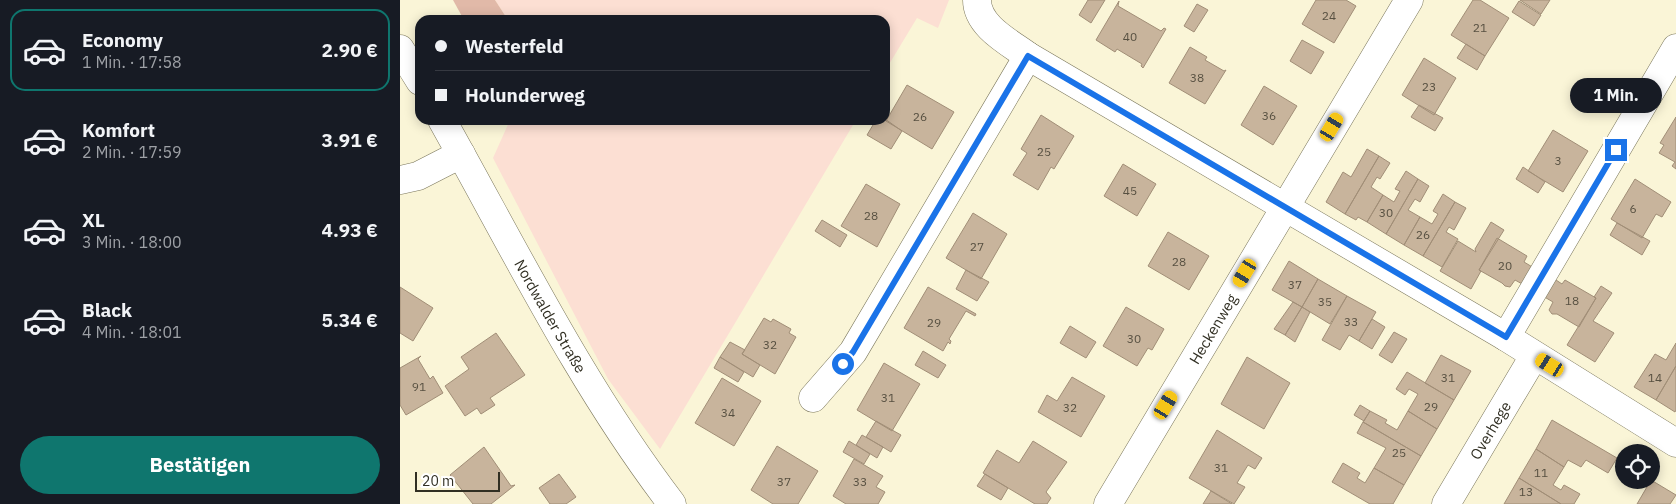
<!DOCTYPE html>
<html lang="de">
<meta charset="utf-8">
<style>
body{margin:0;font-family:"IBM Plex Sans",sans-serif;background:#20242c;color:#f1f3f6;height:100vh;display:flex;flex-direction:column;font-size:19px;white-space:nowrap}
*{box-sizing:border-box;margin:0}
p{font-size:16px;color:#9ea1a6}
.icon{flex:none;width:28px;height:28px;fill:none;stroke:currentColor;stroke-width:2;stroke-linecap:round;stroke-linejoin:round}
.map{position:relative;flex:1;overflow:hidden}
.details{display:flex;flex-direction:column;background:#171b24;width:400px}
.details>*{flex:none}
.hud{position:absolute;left:15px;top:15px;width:475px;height:110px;border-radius:15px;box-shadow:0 2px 12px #0003;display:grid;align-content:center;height:110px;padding:0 20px;background:#171b24}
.buttons{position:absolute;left:1215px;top:444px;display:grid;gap:10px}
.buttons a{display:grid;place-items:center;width:45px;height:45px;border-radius:50%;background:#171b24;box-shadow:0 2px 12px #0003;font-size:25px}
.scale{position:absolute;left:15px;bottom:12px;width:85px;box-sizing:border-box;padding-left:5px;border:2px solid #312f23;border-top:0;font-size:14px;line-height:18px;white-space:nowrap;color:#312f23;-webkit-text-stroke:4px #fff;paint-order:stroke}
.end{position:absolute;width:22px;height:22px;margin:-11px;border:6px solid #1a73e8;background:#fff;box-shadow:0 0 0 2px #fff}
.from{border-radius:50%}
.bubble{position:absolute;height:35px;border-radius:18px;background:#171b24;box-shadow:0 2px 12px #0003;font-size:16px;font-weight:800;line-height:35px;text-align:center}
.car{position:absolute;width:15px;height:30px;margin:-15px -8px;border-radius:6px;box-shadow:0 0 4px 1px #0007;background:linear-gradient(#f5c518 24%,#345 0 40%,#f5c518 0 76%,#345 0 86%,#f5c518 0)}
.hud b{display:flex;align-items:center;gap:18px;height:48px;font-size:19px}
.hud b+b{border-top:1px solid #363941}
.hud i{width:12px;height:12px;background:#f1f3f6}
ul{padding:9px 0 0;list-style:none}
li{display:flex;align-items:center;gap:15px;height:82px;margin:0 10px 8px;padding:0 10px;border:2px solid transparent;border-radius:15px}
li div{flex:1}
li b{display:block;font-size:19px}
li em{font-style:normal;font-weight:800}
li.current{border-color:#0f766e}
li>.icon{width:45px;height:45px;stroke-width:1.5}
.action{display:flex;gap:10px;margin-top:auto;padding:10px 20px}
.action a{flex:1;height:58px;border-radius:30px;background:#0f766e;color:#fff;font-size:20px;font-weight:800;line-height:58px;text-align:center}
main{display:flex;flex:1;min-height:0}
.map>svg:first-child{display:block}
.green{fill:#fcdfd3}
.forest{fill:#e1b9a8}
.building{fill:#c8b49c;stroke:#a18e77}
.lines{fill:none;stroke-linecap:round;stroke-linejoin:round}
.minor-casing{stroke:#7a765b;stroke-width:29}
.minor{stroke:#fff;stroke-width:28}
.route{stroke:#1a73e8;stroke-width:6}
.labels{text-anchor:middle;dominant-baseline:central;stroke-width:4;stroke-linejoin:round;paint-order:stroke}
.number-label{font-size:12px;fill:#575041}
.street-label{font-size:15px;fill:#312f23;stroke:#fff}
</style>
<main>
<section class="details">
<ul>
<li class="current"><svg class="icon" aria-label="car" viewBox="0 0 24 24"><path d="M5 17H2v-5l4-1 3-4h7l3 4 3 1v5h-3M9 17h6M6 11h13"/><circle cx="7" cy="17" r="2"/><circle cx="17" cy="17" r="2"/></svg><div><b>Economy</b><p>1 Min. · 17:58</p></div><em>2.90 €</em></li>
<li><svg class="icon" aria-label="car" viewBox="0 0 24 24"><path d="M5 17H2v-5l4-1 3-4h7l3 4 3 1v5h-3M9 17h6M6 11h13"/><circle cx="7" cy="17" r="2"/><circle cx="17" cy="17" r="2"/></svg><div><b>Komfort</b><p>2 Min. · 17:59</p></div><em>3.91 €</em></li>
<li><svg class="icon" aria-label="car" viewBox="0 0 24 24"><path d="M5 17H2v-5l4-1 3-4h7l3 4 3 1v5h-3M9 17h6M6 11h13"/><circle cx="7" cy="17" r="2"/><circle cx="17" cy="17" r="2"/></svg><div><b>XL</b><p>3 Min. · 18:00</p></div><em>4.93 €</em></li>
<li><svg class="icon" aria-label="car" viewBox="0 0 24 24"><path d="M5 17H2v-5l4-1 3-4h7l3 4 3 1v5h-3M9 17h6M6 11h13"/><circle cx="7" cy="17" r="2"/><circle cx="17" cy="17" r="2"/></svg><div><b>Black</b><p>4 Min. · 18:01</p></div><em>5.34 €</em></li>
</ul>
<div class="action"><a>Bestätigen</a></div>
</section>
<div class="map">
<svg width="1276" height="504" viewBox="0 0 1276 504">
<rect width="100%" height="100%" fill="#faf5d7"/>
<path class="green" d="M95 0H549L538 28 517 18 485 71V20H108Z
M110 120H456L260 449 208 379 93 158Z"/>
<path class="forest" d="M53 0H95L108 20H64Z"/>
<path class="building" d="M688 0H705L691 23 679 15Z
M916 0H946L956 6 934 43 902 24Z
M1073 0H1080L1109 18 1085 56 1051 35Z
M1120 0H1150L1141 14Z
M719 1 718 6 761 31 764 28 766 29 743 68 741 66 742 64 717 49 715 52 696 40Z
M1119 1 1141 15 1134 26 1112 12Z
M797 4 808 10 794 32 784 26Z
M902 40 924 52 911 74 890 61Z
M1066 44 1085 56 1077 70 1057 58Z
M790 47 807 57 805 60 824 71 826 70 805 104 769 83Z
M1024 58 1056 78 1034 115 1002 95Z
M507 85 554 112 532 149 486 121Z
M864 86 897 106 873 145 841 125Z
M1019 105 1043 118 1035 131 1011 117Z
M641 115 674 136 654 169 651 167 638 190 613 175 627 153 621 149Z
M1276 117V169L1272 166 1275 162 1259 153 1264 145 1260 143Z
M485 119 502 131 491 149 467 135 476 120Z
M1153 130 1188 151 1163 192 1128 171Z
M967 149 979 156 945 214 926 202 943 172 951 177Z
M979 156 990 163 980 179 977 177 971 187 983 195 967 222 958 217 956 220 945 214Z
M723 164 756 184 737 216 704 196Z
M1123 167 1145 182 1138 193 1116 179Z
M1006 171 1018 179 986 234 967 222 983 195 994 202 1000 191 995 189Z
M1018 179 1029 186 1020 202 1015 199 1008 210 1020 217 1004 245 986 234Z
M1235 179 1271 202 1262 217 1256 214 1242 238 1211 219Z
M466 184 500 204 477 247 441 226Z
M1043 194 1055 202 1023 256 1004 245 1020 217 1032 224 1038 214 1033 211Z
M1055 202 1066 208 1054 230 1049 227 1046 232 1058 239 1042 267 1023 256Z
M573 213 607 234 581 279 546 258Z
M422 220 447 235 440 247 415 231Z
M1091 222 1104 230 1079 270 1081 271 1071 289 1040 271 1058 241 1076 252 1075 249Z
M1217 223 1250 241 1242 255 1210 235Z
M768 232 809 256 789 290 748 266Z
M1097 238 1127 256 1124 262 1134 268 1124 285 1115 280 1110 287 1105 286 1102 283 1079 270Z
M889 261 918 279 902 307 872 290Z
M566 270 589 282 577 301 556 289Z
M1147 274 1162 284 1165 280 1196 298 1179 327 1157 314H1152L1149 310 1153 302 1136 292Z
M918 279 947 296 930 324 902 307Z
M1201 286 1212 293 1193 321 1214 333 1195 362 1167 345 1196 298 1194 297Z
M0 287 33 308 13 341 0 333Z
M528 287 576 314 575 316 566 311 549 339 551 341 550 344 548 342 543 351 504 328Z
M947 296 976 312 959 341 949 335 940 350 922 340Z
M893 302 902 307 885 335 874 329Z
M726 307 764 329 752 350 748 348 737 366 703 346Z
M902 307 910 312 895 342 885 335Z
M364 318 371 322 373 319 391 329 389 333 396 337 375 374 342 354Z
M972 319 985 327 972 349 959 341Z
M670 326 696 342 686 358 660 343Z
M994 332 1007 339 992 363 979 355Z
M96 333 125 375 90 398 95 405 81 414 77 408 65 416 45 386 69 369 61 357Z
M330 342 345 350 342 354 360 365 353 377 320 357Z
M1276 343V366L1256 400 1234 387 1255 354 1266 360Z
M523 351 546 365 538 378 515 365Z
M1041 355 1071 371 1054 400 1025 383Z
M21 356 18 359 30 379 33 376 43 393 6 415 0 405V368Z
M320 357 344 372 338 382 314 368Z
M847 357 890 383 864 429 821 404Z
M484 363 520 384 492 431 457 410Z
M1276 366V410L1275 412 1256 400Z
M1007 372 1054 400 1037 429 1008 411 1018 394 1009 389 1005 395 996 389Z
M672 377 705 396 681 437 638 412 647 395 657 401Z
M322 378 361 401 334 446 295 423Z
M960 405 970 411 964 421 954 415Z
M970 411 987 420 985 423 997 430 1008 411 1037 429 1021 456 963 422Z
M1152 420 1217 458 1208 473 1186 460 1181 467 1168 460 1164 467 1136 449Z
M476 421 501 435 491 452 466 437Z
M963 422 1021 456 1004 485 974 468 986 448 957 433Z
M817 430 862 458 855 469 848 465 837 483 845 487 834 504 789 478Z
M462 435 483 447 477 458 456 445Z
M449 441 470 454 464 464 443 452Z
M633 441 667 462 646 492 651 498 647 504H635L583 473 597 450 619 463Z
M377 446 418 471 398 504H373L351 490Z
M84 447 111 486 115 485 91 504H73L50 475Z
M1136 449 1164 467 1153 485 1161 490 1164 485 1180 494 1174 504H1161L1119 478Z
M454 459 483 476 476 487 485 492 478 504H446L433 496Z
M943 463 960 473 957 478 965 483 974 468 1004 485 993 504H970L932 482Z
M159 474 176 497 166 504H150L139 488Z
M585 474 608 488 601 500 577 486Z
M1119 478 1161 504H1104Z
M1251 480 1276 495 1270 504H1237Z
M811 491 832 504H803Z"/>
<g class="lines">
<g class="minor-casing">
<g id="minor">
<path d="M577 0C577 26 609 42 628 56L1106 337 1276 443"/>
<path d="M0 49 20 81"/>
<path id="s1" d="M42 120C115 250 181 385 272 504"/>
<path d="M0 180 18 176 61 154"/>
<path d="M1106 337 1276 48"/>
<path d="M413 398 453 352 628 56"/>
<path id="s2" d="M708 504 1009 0"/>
<path id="s3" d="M1046 504 1134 356"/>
</g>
</g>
<use href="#minor" class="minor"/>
</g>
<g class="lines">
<path class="route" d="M443 364 453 352 628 56 1106 337 1216 150"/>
</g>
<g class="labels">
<g class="number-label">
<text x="929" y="15">24</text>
<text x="1080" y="27">21</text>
<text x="730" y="36">40</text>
<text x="797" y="77">38</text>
<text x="1029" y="86">23</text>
<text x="869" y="115">36</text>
<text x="520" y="116">26</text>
<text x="644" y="151">25</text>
<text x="1158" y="160">3</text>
<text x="730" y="190">45</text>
<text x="1233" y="208">6</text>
<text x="986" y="212">30</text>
<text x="471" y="215">28</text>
<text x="1023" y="234">26</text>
<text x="577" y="246">27</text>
<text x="779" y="261">28</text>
<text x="1105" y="265">20</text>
<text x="895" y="284">37</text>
<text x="1172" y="300">18</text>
<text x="925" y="301">35</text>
<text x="951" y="321">33</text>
<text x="534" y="322">29</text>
<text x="734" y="338">30</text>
<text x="370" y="344">32</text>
<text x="1048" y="377">31</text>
<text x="1255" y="377">14</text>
<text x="19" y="386">91</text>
<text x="488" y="397">31</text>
<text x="1031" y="406">29</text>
<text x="670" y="407">32</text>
<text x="328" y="412">34</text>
<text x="999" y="452">25</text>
<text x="821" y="467">31</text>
<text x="1141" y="472">11</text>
<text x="384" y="481">37</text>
<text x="460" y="481">33</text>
<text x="1126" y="491">13</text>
</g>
<g class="street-label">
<text stroke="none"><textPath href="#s1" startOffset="224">Nordwalder Straße</textPath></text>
<text stroke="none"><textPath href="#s2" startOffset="204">Heckenweg</textPath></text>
<text stroke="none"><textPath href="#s3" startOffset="86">Overhege</textPath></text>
</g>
</g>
</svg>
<div class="buttons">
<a><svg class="icon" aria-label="locate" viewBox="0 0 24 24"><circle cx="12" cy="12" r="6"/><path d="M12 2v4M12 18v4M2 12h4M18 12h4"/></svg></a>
</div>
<div class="scale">20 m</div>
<i class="end from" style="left:443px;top:364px"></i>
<i class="end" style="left:1216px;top:150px"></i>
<div class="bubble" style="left:1170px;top:78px;width:92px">1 Min.</div>
<i class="car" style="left:932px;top:127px;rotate:31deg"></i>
<i class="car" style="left:845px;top:273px;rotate:211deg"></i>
<i class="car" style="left:1150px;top:365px;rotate:301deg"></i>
<i class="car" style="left:766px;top:405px;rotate:31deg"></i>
<div class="hud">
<b><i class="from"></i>Westerfeld</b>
<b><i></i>Holunderweg</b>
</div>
</div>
</main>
